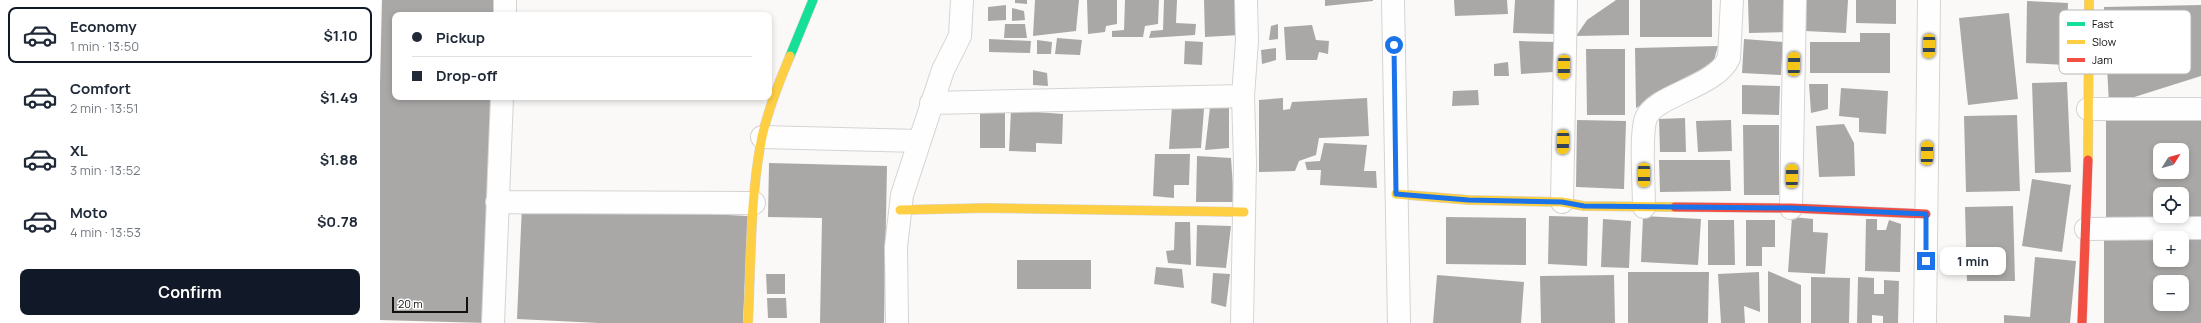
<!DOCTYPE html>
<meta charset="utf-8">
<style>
body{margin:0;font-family:Manrope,sans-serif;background:#f2f2f3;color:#1f2937;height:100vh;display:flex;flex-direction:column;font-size:15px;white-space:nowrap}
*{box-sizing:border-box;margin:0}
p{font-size:13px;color:#747a83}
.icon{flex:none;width:22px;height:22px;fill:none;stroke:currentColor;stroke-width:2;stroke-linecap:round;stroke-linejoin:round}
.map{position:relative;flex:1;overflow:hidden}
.sheet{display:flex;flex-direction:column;background:#fff;width:380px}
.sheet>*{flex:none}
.banner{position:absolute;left:12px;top:12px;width:380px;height:88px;border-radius:8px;box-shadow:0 2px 6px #0003;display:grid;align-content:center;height:88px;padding:0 20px;background:#fff}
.needle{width:26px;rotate:53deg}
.fabs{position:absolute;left:1773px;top:143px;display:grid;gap:8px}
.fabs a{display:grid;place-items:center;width:36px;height:36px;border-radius:8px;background:#fff;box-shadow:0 2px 6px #0003;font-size:20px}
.scale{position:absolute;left:12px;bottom:10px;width:76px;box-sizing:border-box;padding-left:4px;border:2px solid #10100f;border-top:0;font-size:11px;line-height:14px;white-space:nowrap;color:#10100f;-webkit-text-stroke:3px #fff;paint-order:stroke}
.end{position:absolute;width:18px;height:18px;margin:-9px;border:5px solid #1a73e8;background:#fff;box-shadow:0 0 0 2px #fff}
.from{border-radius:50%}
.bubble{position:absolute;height:28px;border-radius:8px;background:#fff;box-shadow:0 2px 6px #0003;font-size:13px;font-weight:700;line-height:28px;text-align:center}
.car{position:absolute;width:12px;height:24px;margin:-12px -6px;border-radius:5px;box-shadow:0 0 3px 1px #0007;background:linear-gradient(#f5c518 24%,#345 0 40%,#f5c518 0 76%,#345 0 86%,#f5c518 0)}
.banner b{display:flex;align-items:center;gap:14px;height:38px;font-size:15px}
.banner b+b{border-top:1px solid #e0e1e3}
.banner i{width:10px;height:10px;background:#1f2937}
ul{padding:7px 0 0;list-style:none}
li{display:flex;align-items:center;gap:12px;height:56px;margin:0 8px 6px;padding:0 12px;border:2px solid transparent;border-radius:8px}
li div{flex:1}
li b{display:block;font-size:15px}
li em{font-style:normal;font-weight:700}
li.on{border-color:#111827}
li>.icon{width:36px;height:36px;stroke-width:1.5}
.action{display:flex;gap:8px;margin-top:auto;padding:8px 20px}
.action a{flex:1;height:46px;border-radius:8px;background:#111827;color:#fff;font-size:16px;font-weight:700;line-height:46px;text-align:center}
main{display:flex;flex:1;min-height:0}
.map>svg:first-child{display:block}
.building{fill:#aaa8a7;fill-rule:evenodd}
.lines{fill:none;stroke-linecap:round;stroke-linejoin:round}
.street-casing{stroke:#d5d4d2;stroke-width:24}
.fast-casing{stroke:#d5d4d2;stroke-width:10}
.slow-casing{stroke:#d5d4d2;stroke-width:10}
.jam-casing{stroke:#d5d4d2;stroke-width:10}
.street{stroke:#fefefe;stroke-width:22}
.fast{stroke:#16e098;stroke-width:9}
.slow{stroke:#ffcf43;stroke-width:9}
.jam{stroke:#f24e42;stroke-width:9}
.route{stroke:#1a73e8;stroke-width:5}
.key{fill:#fff;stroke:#b7b7b7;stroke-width:1}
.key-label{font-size:11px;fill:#10100f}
</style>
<main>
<section class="sheet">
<ul>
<li class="on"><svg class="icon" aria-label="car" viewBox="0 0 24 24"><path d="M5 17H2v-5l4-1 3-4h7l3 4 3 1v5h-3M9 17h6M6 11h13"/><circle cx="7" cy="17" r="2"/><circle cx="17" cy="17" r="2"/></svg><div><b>Economy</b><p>1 min · 13:50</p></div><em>$1.10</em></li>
<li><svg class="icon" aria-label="car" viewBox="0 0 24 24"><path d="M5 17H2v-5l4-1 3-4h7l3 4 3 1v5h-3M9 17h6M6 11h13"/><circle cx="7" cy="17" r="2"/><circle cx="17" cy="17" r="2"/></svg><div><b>Comfort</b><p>2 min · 13:51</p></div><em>$1.49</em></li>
<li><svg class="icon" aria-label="car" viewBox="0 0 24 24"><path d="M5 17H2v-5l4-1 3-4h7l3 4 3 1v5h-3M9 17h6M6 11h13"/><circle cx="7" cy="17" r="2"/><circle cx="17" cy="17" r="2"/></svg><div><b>XL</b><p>3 min · 13:52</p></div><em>$1.88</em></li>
<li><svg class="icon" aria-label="car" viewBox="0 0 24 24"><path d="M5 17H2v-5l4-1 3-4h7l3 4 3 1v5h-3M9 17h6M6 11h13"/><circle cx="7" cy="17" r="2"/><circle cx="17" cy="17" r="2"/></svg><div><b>Moto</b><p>4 min · 13:53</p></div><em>$0.78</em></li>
</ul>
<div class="action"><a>Confirm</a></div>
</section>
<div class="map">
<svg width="1821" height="323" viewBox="0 0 1821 323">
<rect width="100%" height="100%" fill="#fbf9f7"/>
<path class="building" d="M2 0H116V15H15V97H113L107 323 0 320V83Z
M635 0H647V4L635 3Z
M655 0H699L696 31 653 36Z
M707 0H737V24L726 26 725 32 708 34Z
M745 0H779L778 24 765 26 763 37H732V31L744 30Z
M784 0H797L796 23 816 24 815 35 769 38 771 31 783 30Z
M824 0H859V35L825 37Z
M945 0H993V1L945 6Z
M1074 0H1127L1128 14 1075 16Z
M1135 0H1175V34L1133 33Z
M1236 0H1249V35L1196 36 1207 20Z
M1260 0H1332V37H1260Z
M1368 0H1406L1407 32 1369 33Z
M1426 0H1468L1466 33 1425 31Z
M1476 0H1516V24L1476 23Z
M1647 1 1688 3 1686 65 1646 63Z
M626 5V20L608 21V7Z
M1821 5V76L1729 105 1724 7Z
M632 8 644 11 645 20 632 21Z
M1629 13 1638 99 1588 105 1579 18Z
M625 24H645L647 38H624Z
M898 24V39L889 40 891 26Z
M932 25 936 40 949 41 948 54 939 52 937 60H906L904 27Z
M1480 33H1510V73H1430V42H1480Z
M677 38 702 40 700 55 675 54Z
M609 39 651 41 650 53 609 52Z
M1364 39 1403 42 1401 75 1362 73Z
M657 40 672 42 671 54H657Z
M805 41 823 42 822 65 804 64Z
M1139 41 1175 42 1173 72 1141 74Z
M1338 46 1333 64 1256 108 1255 48Z
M896 48V60L882 64 881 50Z
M1206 49H1245V115H1207Z
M1128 62 1129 76H1114V64Z
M653 70 667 73 668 86 653 85Z
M1687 82 1691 172 1655 173 1652 83Z
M1429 84H1448V109L1431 113Z
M1362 85 1400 86 1399 115 1362 114Z
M1461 88 1508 91 1506 134 1479 132V118L1459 116Z
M1098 90 1099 105 1072 106 1073 91Z
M903 98V110L910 109 912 102 987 98 989 136 939 138 936 155 919 161 915 171 879 172V100Z
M792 106 824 109 821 148 789 149Z
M830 107 849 108V148L825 150Z
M600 110H625V148H600Z
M631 110 683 114 682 144 656 143V152L629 151Z
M1637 115 1640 191 1586 192 1584 116Z
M1726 116 1821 117V221L1726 220ZM1780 150H1802V172H1780ZM1780 194H1802V216H1780Z
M1305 118 1306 152H1280L1279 119Z
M1197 120 1246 121 1244 189 1196 187Z
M1351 120 1352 151 1318 152 1316 121Z
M1464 124 1474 143 1475 176 1439 177 1436 126Z
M1363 125H1399V195H1364Z
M944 143 987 145 984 171H996L997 188 940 185 941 170H927L925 162 940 161Z
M775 154H810L809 185H794V198L773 196Z
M817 156 851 158 854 202H816Z
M1279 160H1350L1351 191 1280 192Z
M389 163 507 166 504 323H440L442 218 388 217Z
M1652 179 1691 185 1682 252 1642 246Z
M142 205 368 216 363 323H219L137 319Z
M1633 206 1635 281H1587L1585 207Z
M1169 216 1208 217 1207 266 1168 264Z
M1263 216 1321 219 1318 265 1261 262Z
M1066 217 1146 218V265L1066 264Z
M1412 217 1433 219V232L1448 233 1445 274 1408 272Z
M1223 219 1251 221 1249 268 1221 267Z
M1486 219H1497V230H1506L1509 220 1521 224 1520 272 1485 271Z
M1328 220H1354L1355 265H1328Z
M1366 220H1395V247H1382V266H1366Z
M795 222H810L811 265 788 263 786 251 794 250Z
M817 225 851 226 846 268 816 266Z
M1724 234H1821V323H1724ZM1780 238H1802V260H1780ZM1780 282H1802V304H1780Z
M1655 257 1696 261 1690 323H1624V315L1650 317Z
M637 260H711V289H637Z
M776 267 802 269 804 288 774 284Z
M1388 271 1421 285V323H1388Z
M1248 272H1329L1328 323H1248Z
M1379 272 1380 312 1364 306 1365 323H1341L1338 274Z
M833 273 850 274 846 307 831 303Z
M386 274H405V294H387Z
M1057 275 1144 282 1141 323H1053Z
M1234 275 1235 323H1161L1160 276Z
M1431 277 1470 278 1469 323H1431Z
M1478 277 1494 278V294H1504V280L1519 281 1518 323H1503V316L1492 315V323H1477Z
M387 298H406L407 318H388Z"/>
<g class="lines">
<g class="street-casing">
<path id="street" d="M1013 0 1019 323
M125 15V0
M551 103 863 96
M1708 109H1821
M382 137 539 141
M117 202 374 203
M1182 202 1186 0
M1264 207C1264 187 1260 134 1266 118 1275 95 1336 87 1349 58L1352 0
M1411 208 1415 0
M1706 229 1821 228
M113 323 122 97
M517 323 516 247 522 195 563 70 580 36 582 0
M862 323 865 162 863 96 867 41 866 0
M1545 323 1549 0"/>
</g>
<g class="fast-casing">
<path id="fast" d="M410 56 433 0"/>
</g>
<g class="slow-casing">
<path id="slow" d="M1708 160 1709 0
M1016 194 1089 200 1182 202 1204 206 1295 207
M520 210 606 208 864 212
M368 323C371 263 370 195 382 137 388 110 399 82 410 56"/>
</g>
<g class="jam-casing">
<path id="jam" d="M1295 207 1411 208 1546 214
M1702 323 1708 160"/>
</g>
<use href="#street" class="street"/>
<use href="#fast" class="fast"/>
<use href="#slow" class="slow"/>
<use href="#jam" class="jam"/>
</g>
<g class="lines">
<path class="route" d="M1014 45 1016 194 1088 200 1182 202 1204 206 1411 208 1546 214V261"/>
</g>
<rect x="1679" y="10" width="132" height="64" rx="6" class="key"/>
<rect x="1687" y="22" width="18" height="4" fill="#16e098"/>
<rect x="1687" y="40" width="18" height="4" fill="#ffcf43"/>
<rect x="1687" y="58" width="18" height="4" fill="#f24e42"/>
<g class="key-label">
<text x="1712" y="28">Fast</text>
<text x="1712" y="46">Slow</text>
<text x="1712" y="64">Jam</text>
</g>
</svg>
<div class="fabs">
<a><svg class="needle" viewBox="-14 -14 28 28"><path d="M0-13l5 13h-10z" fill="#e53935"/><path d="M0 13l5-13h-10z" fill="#747a83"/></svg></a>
<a><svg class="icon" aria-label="locate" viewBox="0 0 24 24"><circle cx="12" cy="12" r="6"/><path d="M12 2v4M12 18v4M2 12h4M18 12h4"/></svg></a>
<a>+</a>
<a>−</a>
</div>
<div class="scale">20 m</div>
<i class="end from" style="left:1014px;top:45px"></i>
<i class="end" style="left:1546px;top:261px"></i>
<div class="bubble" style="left:1560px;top:247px;width:66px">1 min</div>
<i class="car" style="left:1549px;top:46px;rotate:181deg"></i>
<i class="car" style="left:1414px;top:64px;rotate:1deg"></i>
<i class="car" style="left:1184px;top:67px;rotate:181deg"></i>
<i class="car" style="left:1183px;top:142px;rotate:181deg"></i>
<i class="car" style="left:1547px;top:153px;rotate:1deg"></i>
<i class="car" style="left:1264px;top:175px;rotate:180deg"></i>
<i class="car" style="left:1412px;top:176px;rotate:1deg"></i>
<div class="banner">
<b><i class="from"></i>Pickup</b>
<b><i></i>Drop-off</b>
</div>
</div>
</main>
